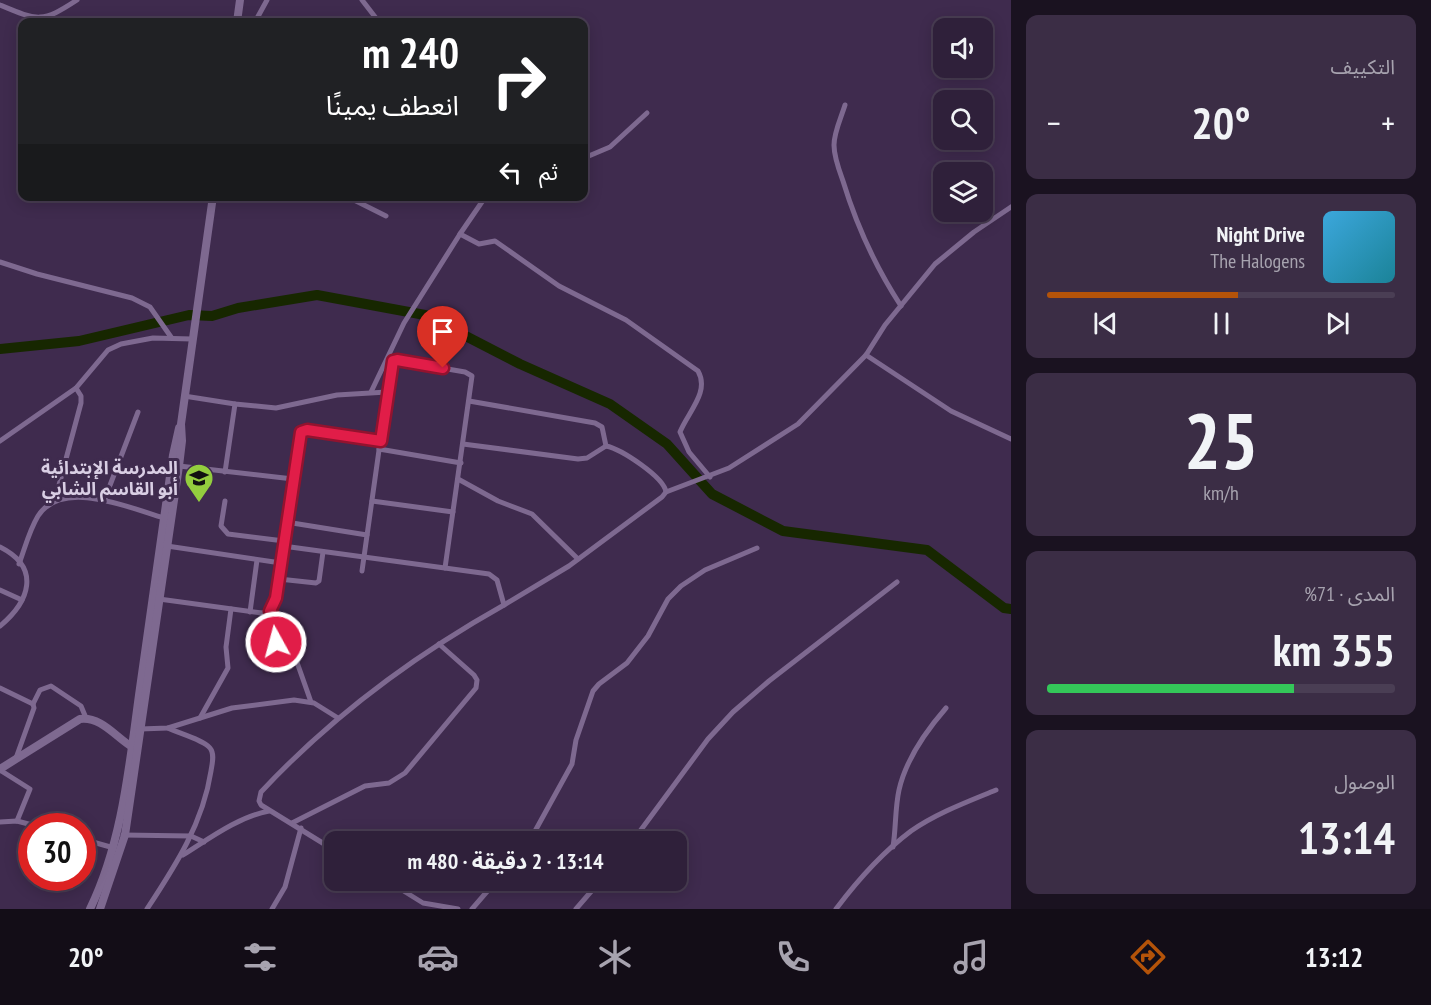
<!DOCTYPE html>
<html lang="ar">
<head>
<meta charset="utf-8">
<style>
	:root { --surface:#2f203a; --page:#3b2d45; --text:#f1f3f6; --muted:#a7a3af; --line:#4a3e54; --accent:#b45309 }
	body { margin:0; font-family:"PT Sans Narrow","Noto Sans Arabic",sans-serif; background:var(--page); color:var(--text); direction:rtl; height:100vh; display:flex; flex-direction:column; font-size:22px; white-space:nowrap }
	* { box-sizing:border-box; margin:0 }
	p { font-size:20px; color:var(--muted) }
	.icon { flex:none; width:33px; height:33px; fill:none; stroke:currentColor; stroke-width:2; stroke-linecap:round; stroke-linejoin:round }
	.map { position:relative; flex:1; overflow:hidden; direction:ltr }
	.panel { display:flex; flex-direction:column; gap:15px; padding:15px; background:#1a1220; width:420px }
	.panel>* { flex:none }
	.top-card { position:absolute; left:18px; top:18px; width:570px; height:183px; border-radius:12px; box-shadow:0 3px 15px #0003,0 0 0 2px var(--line); direction:rtl; background:#202124; color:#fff; overflow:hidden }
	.controls { position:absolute; left:933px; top:18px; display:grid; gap:12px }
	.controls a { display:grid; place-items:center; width:60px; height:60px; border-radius:12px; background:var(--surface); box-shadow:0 3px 15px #0003,0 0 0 2px var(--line); font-size:30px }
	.speed { position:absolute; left:18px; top:813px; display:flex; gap:12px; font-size:30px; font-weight:700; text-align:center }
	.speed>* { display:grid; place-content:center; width:78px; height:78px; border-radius:50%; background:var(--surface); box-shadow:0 3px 15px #0003,0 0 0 2px var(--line); line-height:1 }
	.speed .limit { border:9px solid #d22; background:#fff; color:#111 }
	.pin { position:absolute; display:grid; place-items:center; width:51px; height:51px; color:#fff; margin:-62px -26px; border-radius:50% 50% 50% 0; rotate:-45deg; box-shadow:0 0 6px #0007 }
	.pin .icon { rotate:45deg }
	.me { position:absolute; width:66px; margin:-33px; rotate:353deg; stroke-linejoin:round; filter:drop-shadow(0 0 4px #0008) }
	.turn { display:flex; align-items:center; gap:21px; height:126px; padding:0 30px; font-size:27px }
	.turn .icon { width:78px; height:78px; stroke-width:2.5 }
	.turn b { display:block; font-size:42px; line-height:51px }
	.then { display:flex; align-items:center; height:57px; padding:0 30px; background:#0003; gap:12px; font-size:22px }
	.big { font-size:45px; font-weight:700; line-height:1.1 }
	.panel .card { flex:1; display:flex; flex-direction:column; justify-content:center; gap:9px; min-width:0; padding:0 21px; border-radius:12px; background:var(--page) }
	.panel .dial { align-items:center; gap:0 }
	.dial b { font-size:78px; line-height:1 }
	.song { display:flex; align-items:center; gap:18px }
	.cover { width:72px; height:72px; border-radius:9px; background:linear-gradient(135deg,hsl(200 70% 55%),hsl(190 70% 35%)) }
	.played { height:6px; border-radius:3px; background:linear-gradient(90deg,var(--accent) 55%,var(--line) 55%) }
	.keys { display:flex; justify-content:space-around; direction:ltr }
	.heat { display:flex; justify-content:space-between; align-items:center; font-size:33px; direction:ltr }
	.charge { height:9px; border-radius:4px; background:linear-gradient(90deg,#34c759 71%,var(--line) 0) }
	.trip { position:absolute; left:324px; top:831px; width:363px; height:60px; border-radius:12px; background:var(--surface); box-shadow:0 3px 15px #0003,0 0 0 2px var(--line); font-weight:700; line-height:60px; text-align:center; direction:rtl }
	.menu { display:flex; height:96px; justify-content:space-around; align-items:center; background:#130d17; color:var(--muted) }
	.menu .icon { width:42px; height:42px }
	.menu .active { color:var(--accent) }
	.menu b { font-size:27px; color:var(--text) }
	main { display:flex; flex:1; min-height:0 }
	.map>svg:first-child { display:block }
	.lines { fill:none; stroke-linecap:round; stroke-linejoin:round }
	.river { stroke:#172700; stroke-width:10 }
	.street { stroke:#7e6990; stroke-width:5 }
	.secondary { stroke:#7e6990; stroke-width:8 }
	.route-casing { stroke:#92132f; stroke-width:15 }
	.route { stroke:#e11d48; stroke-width:10 }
	.labels { text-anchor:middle; stroke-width:6; stroke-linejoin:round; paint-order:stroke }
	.poi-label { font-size:18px; font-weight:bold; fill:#d9cee4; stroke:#3f2b4e; text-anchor:end }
</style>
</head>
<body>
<main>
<section class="panel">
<div class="card"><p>التكييف</p>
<div class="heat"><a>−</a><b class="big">20°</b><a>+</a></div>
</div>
<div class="card">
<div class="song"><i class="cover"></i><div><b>Night Drive</b><p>The Halogens</p></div></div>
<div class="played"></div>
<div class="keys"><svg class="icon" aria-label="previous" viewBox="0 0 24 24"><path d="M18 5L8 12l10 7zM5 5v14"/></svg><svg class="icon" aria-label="pause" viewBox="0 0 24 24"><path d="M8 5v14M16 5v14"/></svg><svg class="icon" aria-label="next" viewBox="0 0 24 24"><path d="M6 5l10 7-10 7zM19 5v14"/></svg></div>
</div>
<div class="card dial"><b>25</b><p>km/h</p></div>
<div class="card"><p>المدى · 71%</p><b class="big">355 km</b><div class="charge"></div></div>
<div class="card"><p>الوصول</p><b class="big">13:14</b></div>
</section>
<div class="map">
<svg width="1011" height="909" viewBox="0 0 1011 909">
	<rect width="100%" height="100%" fill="#3f2b4e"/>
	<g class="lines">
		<path class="river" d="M0 349 79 341 189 315 212 316 238 308 317 295 425 315 520 364 610 404 667 444 712 494 783 531 927 550 1004 608 1011 609"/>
		<g class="street">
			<path d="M362 0 379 22"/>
			<path d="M0 5C38 21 42 23 77 0"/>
			<path d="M255 22 267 0"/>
			<path d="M845 105C841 118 834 132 834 145 834 157 839 170 843 181 857 227 875 266 901 306"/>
			<path d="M584 158 610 147 647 113"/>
			<path d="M346 196 386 216"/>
			<path d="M486 196 460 234 479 244 495 241 559 286 626 320 698 371C710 392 688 412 680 432L689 452 710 477"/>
			<path d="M0 262 37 274 132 298 150 307 171 337"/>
			<path d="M866 355 951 411 1011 439"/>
			<path d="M371 392 404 323 460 234"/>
			<path d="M184 396 235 404 276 408 337 395 387 392"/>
			<path d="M469 401 595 423 602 427 606 446"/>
			<path d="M0 441 76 388 108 350 121 344 153 338 192 339"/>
			<path d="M463 444 578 459 587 458 606 446C621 449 664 477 666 492"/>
			<path d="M379 449 461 463"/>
			<path d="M179 466 293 479"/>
			<path d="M225 472 235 404"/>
			<path d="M458 479 498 501 532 514 578 559"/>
			<path d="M55 500 81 403V396L76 388"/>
			<path d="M104 501 138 412"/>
			<path d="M225 501 221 526 228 534 284 541"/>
			<path d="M372 501 453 512"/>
			<path d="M286 522 367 535"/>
			<path d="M167 546 281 563"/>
			<path d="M283 546 489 574 497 580 504 605C415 655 331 717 261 792L259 801 261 805 334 850"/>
			<path d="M0 547C42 568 29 602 0 626"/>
			<path d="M19 564C25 548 29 531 38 516 62 478 130 508 164 518"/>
			<path d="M362 571 391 365 395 360 465 372 472 376 445 568"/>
			<path d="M279 579 316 583 319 581 323 552"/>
			<path d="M0 590 22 600"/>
			<path d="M159 599 262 613 270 611 276 599 301 432 307 430 381 441"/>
			<path d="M504 605 569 566 662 497 666 492 729 468 798 424 866 355 885 325 935 264 974 232 1011 207"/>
			<path d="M270 611 275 621 274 639 293 651 311 702"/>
			<path d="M250 612 257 560"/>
			<path d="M0 688 33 704 34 708 16 758"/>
			<path d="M33 704 40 690 51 686 81 706 86 718"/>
			<path d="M200 718 228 668 226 647 231 609"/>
			<path d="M140 729 168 728 232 708 294 700 314 703 338 718"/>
			<path d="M0 770 30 789 17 821"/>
			<path d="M0 822 17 821 36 826"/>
			<path d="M292 823 365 786 389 783 405 773 476 688 477 680 474 675 439 644"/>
			<path d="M123 835 191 836 204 842"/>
			<path d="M82 839 114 848"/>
			<path d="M529 842 572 764 576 740 593 691 599 684 627 663 648 636 668 599 681 586 705 570 757 548"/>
			<path d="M632 842 708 739 733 712 769 681 897 582"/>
			<path d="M893 847C896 828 895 808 899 790 906 759 926 731 946 708"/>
			<path d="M183 855C210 838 238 817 269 811"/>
			<path d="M386 880 423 903 458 909"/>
			<path d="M147 909C176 865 203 823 211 771 212 764 215 754 210 748 204 740 178 733 168 728"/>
			<path d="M272 909 285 887 301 828"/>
			<path d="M472 909 497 880"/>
			<path d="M576 909 601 880"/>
			<path d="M836 909C857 881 883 852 911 831 937 813 967 802 996 790"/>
		</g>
		<g class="secondary">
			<path d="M237 22 240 0"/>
			<path d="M0 769 80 719C102 716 117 739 134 748"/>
			<path d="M90 909C122 843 129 768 139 695 150 615 161 535 173 455L179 428"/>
			<path d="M100 909 125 835 179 466 182 441 181 424 213 196"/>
		</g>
	</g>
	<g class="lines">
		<g class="route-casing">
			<path id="route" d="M276 642 273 636 274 617 270 611 276 598 301 432 307 430 381 441 393 361 397 360 443 368"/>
		</g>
		<use href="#route" class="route"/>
	</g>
	<defs>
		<g id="school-pin" transform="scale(1.5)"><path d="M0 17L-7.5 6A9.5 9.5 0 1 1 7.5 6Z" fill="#93cd3e" stroke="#3f2b4e"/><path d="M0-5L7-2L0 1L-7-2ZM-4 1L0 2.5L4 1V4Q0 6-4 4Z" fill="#111"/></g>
	</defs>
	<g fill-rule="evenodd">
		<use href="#school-pin" x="199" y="478"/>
	</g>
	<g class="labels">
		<g class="poi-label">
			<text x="178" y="474">المدرسة الإبتدائية<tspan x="178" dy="21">أبو القاسم الشابي</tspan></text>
		</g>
	</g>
</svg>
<div class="controls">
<a><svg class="icon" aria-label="sound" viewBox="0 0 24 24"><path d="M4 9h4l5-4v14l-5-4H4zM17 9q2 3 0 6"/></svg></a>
<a><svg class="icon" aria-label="search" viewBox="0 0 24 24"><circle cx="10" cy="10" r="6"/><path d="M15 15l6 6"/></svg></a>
<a><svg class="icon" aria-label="layers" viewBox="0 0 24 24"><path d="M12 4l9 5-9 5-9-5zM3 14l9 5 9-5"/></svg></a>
</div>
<div class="speed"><div class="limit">30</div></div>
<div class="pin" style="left:443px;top:368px;background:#d93025"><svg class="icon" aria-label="arrive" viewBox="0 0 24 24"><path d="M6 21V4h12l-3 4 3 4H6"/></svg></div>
<svg class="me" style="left:276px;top:642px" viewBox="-20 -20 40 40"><circle r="17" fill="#e11d48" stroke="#fff" stroke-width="3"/><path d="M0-11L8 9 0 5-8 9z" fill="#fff"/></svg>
<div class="trip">13:14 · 2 دقيقة · 480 m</div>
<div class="top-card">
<div class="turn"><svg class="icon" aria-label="right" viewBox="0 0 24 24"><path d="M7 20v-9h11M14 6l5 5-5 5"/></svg><div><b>240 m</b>انعطف يمينًا</div></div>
<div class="then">ثم<svg class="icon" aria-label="left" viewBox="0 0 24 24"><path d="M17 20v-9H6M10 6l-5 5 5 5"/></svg></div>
</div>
</div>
</main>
<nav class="menu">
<b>13:12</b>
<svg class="icon active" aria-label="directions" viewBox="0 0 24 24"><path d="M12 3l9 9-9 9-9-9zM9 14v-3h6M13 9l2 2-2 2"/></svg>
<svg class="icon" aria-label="music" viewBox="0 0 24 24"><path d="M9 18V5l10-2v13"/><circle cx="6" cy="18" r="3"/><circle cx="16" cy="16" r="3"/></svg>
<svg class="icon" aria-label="phone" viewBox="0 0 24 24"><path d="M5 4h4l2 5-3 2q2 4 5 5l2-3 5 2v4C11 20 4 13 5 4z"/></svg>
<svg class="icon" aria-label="climate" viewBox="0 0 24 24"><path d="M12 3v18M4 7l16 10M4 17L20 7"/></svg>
<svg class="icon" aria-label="car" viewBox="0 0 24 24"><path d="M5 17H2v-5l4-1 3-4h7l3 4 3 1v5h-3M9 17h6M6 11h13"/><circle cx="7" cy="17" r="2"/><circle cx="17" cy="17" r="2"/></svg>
<svg class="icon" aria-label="filters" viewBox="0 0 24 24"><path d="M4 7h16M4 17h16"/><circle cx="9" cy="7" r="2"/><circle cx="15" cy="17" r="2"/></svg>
<b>20°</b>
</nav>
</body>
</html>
